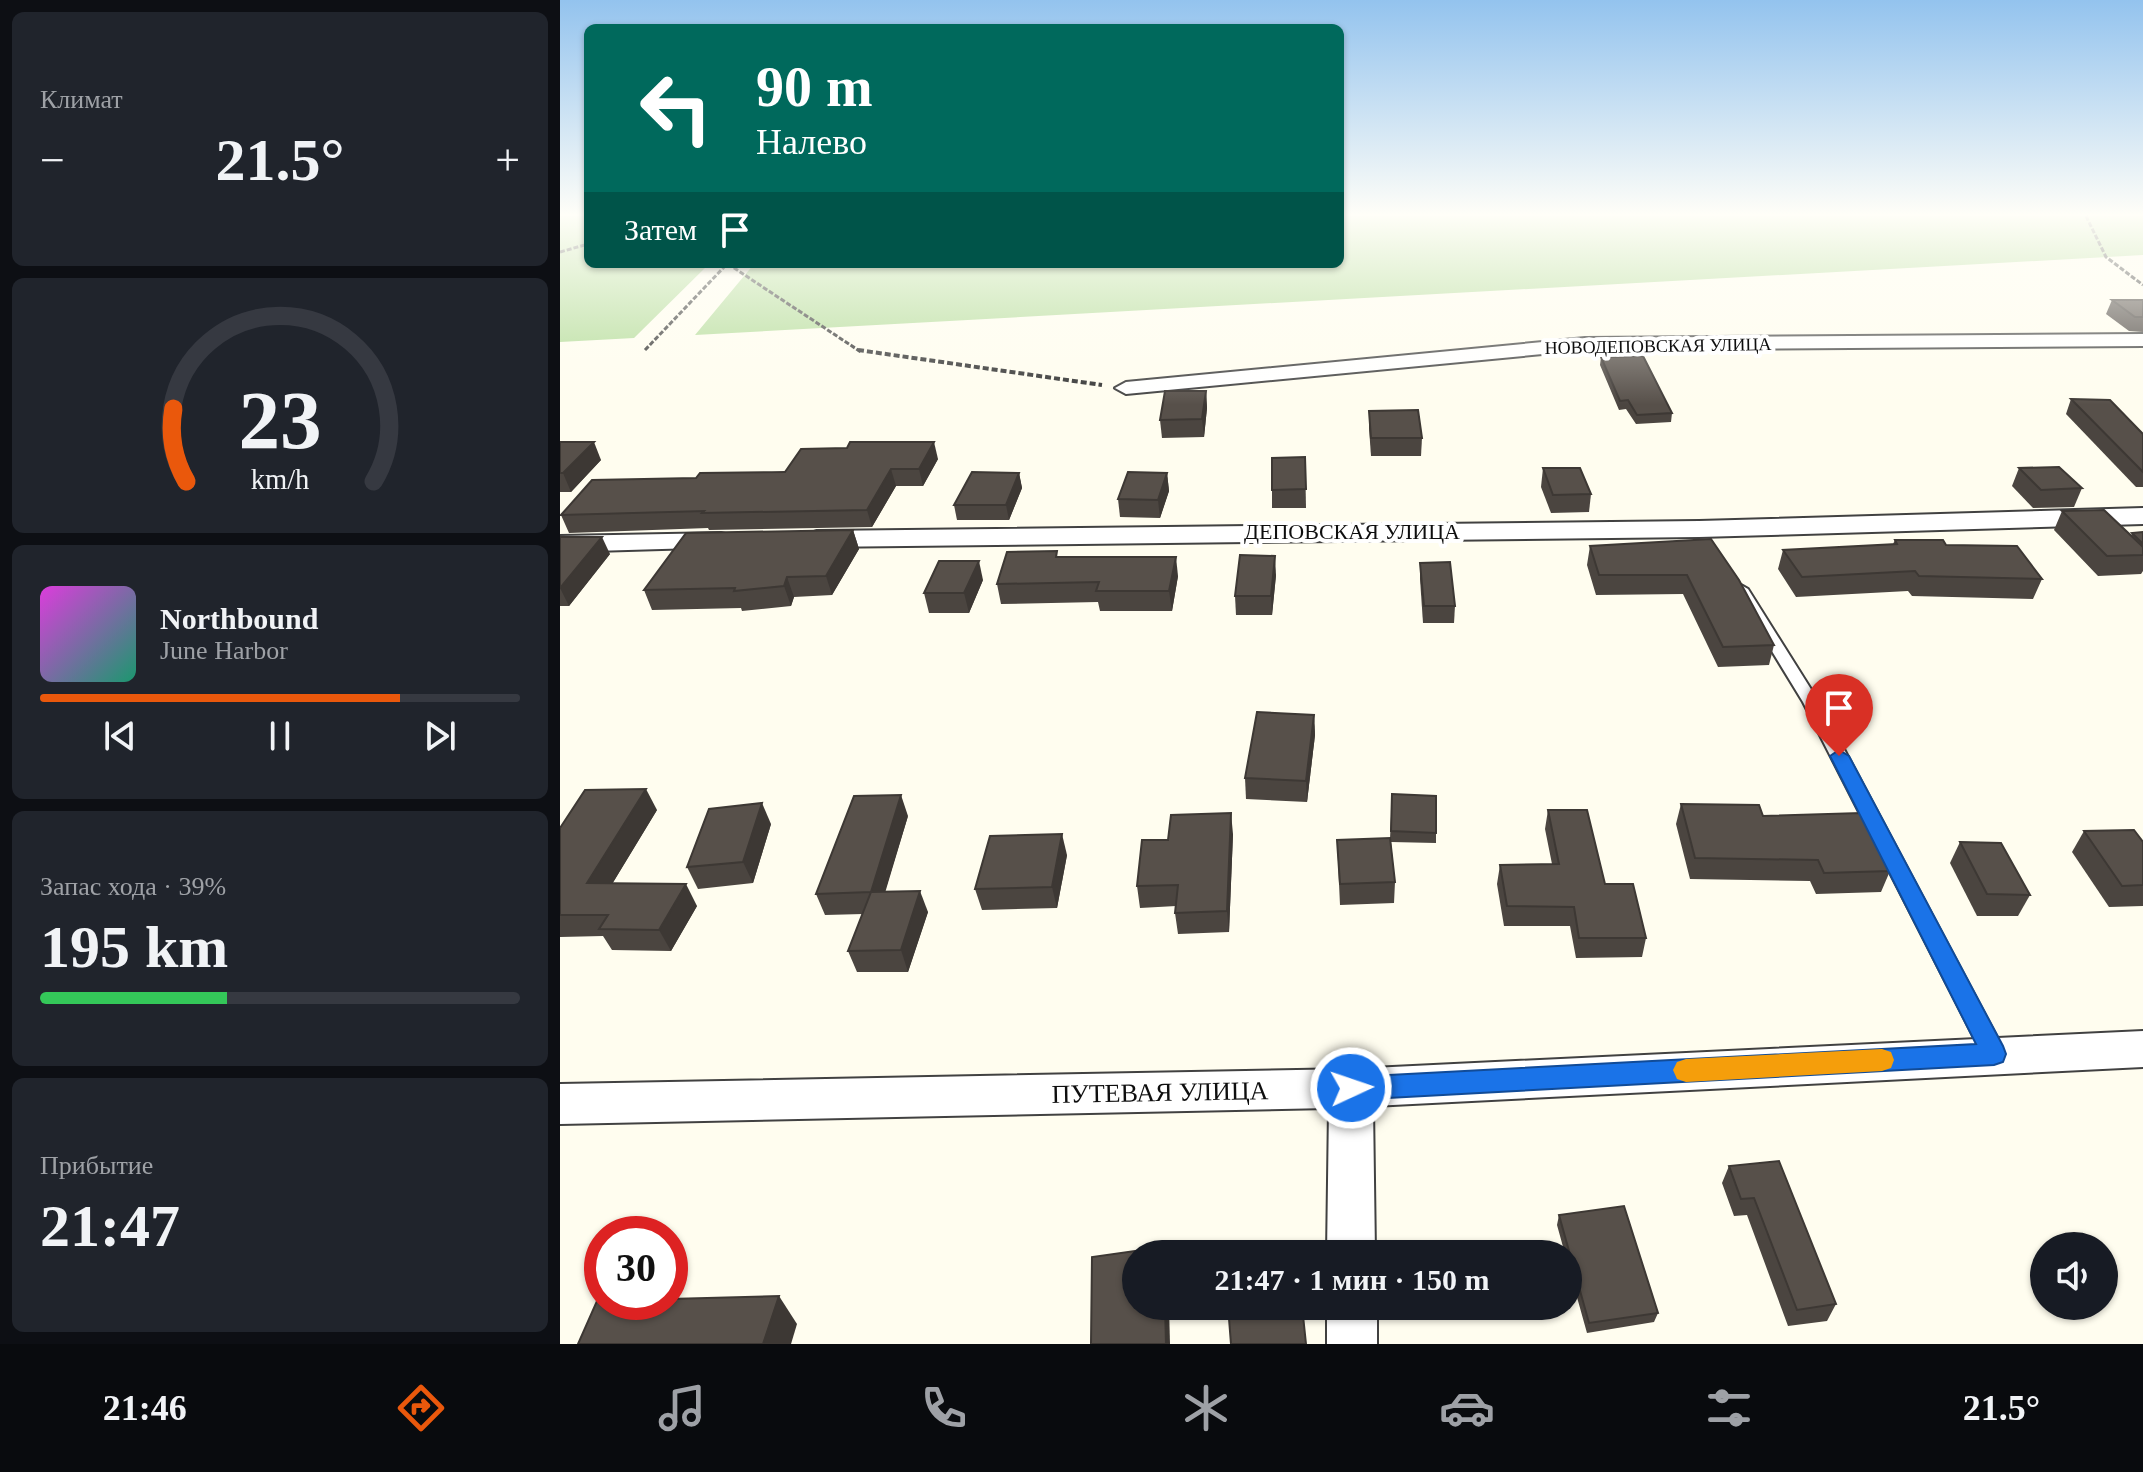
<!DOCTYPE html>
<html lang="ru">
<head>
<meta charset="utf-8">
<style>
	:root { --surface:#171b24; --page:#20242c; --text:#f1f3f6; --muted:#9ea1a6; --line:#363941; --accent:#ea580c }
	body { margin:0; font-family:"Times New Roman",serif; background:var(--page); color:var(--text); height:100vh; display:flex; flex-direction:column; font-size:30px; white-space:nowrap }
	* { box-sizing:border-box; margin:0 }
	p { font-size:26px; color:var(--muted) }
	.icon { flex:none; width:44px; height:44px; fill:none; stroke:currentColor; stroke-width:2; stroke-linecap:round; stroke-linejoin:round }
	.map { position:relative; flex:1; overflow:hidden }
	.drawer { display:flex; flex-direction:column; gap:12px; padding:12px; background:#0d0f14; width:560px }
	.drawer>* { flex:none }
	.hud { position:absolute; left:24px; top:24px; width:760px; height:244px; border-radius:12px; box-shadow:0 2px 6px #0004; background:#00695c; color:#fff; overflow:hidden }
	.controls { position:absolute; left:1470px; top:1232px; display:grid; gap:16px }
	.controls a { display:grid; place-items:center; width:88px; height:88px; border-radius:50%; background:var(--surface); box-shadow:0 2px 6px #0004; font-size:40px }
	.speed { position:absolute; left:24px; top:1216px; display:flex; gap:16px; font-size:40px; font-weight:700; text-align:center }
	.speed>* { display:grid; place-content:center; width:104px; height:104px; border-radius:50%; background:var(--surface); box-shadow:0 2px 6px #0004; line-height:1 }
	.speed .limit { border:12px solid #d22; background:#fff; color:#111 }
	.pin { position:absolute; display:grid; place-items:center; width:68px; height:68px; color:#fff; margin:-82px -34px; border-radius:50% 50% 50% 0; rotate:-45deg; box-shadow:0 0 8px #0007 }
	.pin .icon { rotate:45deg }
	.me { position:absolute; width:88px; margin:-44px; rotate:87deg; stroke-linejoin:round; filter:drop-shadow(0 0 6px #0008) }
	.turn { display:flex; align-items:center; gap:28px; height:168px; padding:0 40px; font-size:36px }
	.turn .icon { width:104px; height:104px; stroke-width:2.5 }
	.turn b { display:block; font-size:56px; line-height:68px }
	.then { display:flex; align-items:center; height:76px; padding:0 40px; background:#0003; gap:16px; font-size:30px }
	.big { font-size:60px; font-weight:800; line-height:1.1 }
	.drawer .widget { flex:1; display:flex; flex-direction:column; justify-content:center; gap:12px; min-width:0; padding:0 28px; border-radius:12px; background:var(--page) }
	.drawer .dial { align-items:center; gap:0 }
	.dial svg { height:208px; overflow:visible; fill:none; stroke:var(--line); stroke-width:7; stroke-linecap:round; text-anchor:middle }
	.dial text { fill:var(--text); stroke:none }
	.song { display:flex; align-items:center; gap:24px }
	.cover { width:96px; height:96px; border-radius:12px; background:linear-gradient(135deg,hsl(300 70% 55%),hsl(160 70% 35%)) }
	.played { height:8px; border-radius:4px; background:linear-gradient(90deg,var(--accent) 75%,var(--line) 75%) }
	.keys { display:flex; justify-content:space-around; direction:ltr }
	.heat { display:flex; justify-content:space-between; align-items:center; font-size:44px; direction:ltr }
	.charge { height:12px; border-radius:6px; background:linear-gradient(90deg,#34c759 39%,var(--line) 0) }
	.trip { position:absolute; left:562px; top:1240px; width:460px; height:80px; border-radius:40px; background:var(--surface); box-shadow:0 2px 6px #0004; font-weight:800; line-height:80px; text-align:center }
	.tab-bar { display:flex; height:128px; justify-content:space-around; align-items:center; background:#090b0e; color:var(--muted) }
	.tab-bar .icon { width:56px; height:56px }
	.tab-bar .current { color:var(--accent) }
	.tab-bar b { font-size:36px; color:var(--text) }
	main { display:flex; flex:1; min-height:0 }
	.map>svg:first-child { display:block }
	.forest { fill:#b2db97 }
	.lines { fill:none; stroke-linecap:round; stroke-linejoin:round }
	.service-casing { stroke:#414141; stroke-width:4 }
	.minor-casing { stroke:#414141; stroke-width:4 }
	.path-far1 { stroke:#303030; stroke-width:3; stroke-dasharray:5 2; stroke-linecap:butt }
	.path { stroke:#303030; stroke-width:4; stroke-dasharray:6 3; stroke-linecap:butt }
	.service { fill:#fff; fill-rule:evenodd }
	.minor { fill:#fff; fill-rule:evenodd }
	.wall { fill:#4b4540 }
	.shaded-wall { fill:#3d3834 }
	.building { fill:#57504a; stroke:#3d3834; stroke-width:2 }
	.route { fill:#1a73e8; stroke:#114b97; stroke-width:2 }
	.slow { fill:#f59e0b }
	.labels { text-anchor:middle; stroke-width:8; stroke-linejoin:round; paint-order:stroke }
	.far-street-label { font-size:18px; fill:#0e0e0e; stroke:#fff }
	.street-label { font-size:22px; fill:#0e0e0e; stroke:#fff }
	.near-street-label { font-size:26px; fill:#0e0e0e; stroke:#fff }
</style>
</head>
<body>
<main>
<section class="drawer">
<div class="widget"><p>Климат</p>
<div class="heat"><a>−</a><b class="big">21.5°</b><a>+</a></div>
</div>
<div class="widget dial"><svg viewBox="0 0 100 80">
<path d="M14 69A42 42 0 1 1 86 69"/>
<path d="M14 69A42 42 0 0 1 9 41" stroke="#ea580c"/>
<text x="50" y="56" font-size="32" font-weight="700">23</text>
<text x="50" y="72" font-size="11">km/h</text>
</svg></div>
<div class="widget">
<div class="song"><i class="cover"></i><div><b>Northbound</b><p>June Harbor</p></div></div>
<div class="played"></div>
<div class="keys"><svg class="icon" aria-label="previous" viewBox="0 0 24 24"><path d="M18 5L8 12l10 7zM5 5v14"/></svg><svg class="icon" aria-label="pause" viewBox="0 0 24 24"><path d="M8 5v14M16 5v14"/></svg><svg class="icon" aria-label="next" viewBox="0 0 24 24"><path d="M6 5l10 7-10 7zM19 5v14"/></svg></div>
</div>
<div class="widget"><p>Запас хода · 39%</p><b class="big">195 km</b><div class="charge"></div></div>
<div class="widget"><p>Прибытие</p><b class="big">21:47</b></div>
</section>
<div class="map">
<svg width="1583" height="1344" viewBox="0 0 1583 1344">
	<rect width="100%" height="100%" fill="#fffdef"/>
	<g class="forest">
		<path d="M0 216H28V264H149L74 338 0 342Z"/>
		<path d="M780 216H1583V255L135 335 194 264H780Z"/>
	</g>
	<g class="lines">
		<g class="service-casing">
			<path id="service" d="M1181 585 1188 589 1259 702 1442 1047 1445 1054 1442 1061 1434 1064 1426 1061 1243 702 1174 589Z"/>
		</g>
		<g class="minor-casing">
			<g id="minor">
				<path d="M1583 334V346L1025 350 566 394 555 388 566 382 1025 338Z"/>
				<path d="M1583 508V524L1139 537 257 547 248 544 244 539 248 534 257 531 1139 521Z"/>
				<path d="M161 533 170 535 174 541 170 547 0 552V536Z"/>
				<path d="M1583 1031V1067L813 1106 815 1254H767L769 1108 0 1124V1084L791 1069Z"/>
				<rect x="767" y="1306" width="50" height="38"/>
			</g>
		</g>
		<g class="path-far1">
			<path d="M1526 216 1546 257 1583 285"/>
			<path d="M0 252 28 244"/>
			<path d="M168 264 301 352"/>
			<path d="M85 350 167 264"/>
		</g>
		<path class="path" d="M298 350 542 385"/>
		<use href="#service" class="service"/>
		<use href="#minor" class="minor"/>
	</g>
	<g class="wall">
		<path d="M1552 300H1583V332L1569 331 1546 314Z"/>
		<path d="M1041 357 1112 413 1111 422 1076 424 1066 409 1059 410 1040 365Z"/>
		<path d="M646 391 647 408 644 437 602 438 600 420Z"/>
		<path d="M1511 399 1583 434V487H1576L1506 414Z"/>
		<path d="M809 411 862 438 861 456H811L809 428Z"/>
		<path d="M0 442 41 460 11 492H0Z"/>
		<path d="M745 457 746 508H712V490Z"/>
		<path d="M378 459 363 486H336L312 527 149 530 148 528 9 533 1 515 136 478Z"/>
		<path d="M983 468 1031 494 1029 512 991 513 981 487Z"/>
		<path d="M1459 468 1522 488 1514 507 1473 508 1452 486Z"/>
		<path d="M459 473 462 488 449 520H397L394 505Z"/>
		<path d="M607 473 609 491 600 518 560 517 558 499Z"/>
		<path d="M1502 511 1571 536 1572 533 1583 532V571L1581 574 1538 576 1494 530Z"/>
		<path d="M293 530 299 549 272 595 234 597 231 606 182 611 181 608 92 610 84 590Z"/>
		<path d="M0 537 50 554 9 606H0Z"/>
		<path d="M1151 539 1214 645 1209 665 1158 667 1123 594 1036 595 1027 565 1030 546Z"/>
		<path d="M1335 540 1386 545 1482 579 1473 599 1352 596 1348 591 1236 597 1218 569 1223 550 1333 544Z"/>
		<path d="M498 557 618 576 612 611H540L538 602 441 604 437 584Z"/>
		<path d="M860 563 895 606 894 623H863L860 579Z"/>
		<path d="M716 575 712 615H676L675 596Z"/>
		<path d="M423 580 409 613H369L364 593Z"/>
		<path d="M754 715 755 735 747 802 686 799 685 778Z"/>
		<path d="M832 794 876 833V843L831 842 835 882 834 903 780 905 777 840 830 839Z"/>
		<path d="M1121 804 1203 816 1330 871 1321 892 1256 894 1250 881 1130 879 1116 824Z"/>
		<path d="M97 810 52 884 137 906 111 951 52 950 43 936 0 937V828Z"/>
		<path d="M988 810 1086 938 1082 957 1016 958 1010 926H944L937 884 940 865 992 864 985 829Z"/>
		<path d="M348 816 325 891 368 912 348 972H297L288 951 303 914 265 915 256 894Z"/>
		<path d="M211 824 193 883 138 889 127 867Z"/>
		<path d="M1524 831 1583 842V906L1549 907 1512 852Z"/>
		<path d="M673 834 669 932 618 934 615 913 616 906 580 908 577 886 608 840Z"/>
		<path d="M1400 842 1470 895 1458 916H1417L1390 863Z"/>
		<path d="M507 855 497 908 422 910 415 889Z"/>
		<path d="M1169 1166 1276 1304 1267 1321 1228 1326 1187 1215 1174 1216 1162 1183Z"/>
		<path d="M999 1215 1098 1313 1094 1322 1027 1333 1008 1265V1254H1005L997 1225Z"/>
	</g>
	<g class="shaded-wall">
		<path d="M646 391 647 408 644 437 642 419Z"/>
		<path d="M34 442 41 460 11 492 3 473Z"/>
		<path d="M374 442 378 459 363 486 359 469Z"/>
		<path d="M331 469 336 486 312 527 307 510Z"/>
		<path d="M459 473 462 488 449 520 446 505Z"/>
		<path d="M607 473 609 491 600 518 598 500Z"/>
		<path d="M293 530 299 549 272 595 266 576Z"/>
		<path d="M42 537 50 554 9 606 0 588Z"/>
		<path d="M715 556 716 575 712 615 711 596Z"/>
		<path d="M616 557 618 576 612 611 609 591Z"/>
		<path d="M419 561 423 580 409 613 404 593Z"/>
		<path d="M227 577 234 597 231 606 224 586Z"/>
		<path d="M754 715 755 735 747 802 746 781Z"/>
		<path d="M86 789 97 810 40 904 27 883Z"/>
		<path d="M341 795 348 816 319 913 311 892Z"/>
		<path d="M202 803 211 824 193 883 183 862Z"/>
		<path d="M671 813 673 834 669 932 667 911Z"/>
		<path d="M502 834 507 855 497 908 492 887Z"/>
		<path d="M126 884 137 906 111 951 99 930Z"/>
		<path d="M360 891 368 912 348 972 341 950Z"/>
		<path d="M219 1296 237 1324 231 1344H203Z"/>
		<path d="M605 1306H609L610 1344H606Z"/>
	</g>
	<g class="building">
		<path d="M1552 300H1583V317H1575Z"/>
		<path d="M1083 356 1112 413 1077 415 1068 400 1060 401 1041 357Z"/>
		<path d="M605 391H646L642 419 600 420Z"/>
		<path d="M1511 399 1550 400 1583 434V472Z"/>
		<path d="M858 410 862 438H811L809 411Z"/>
		<path d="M0 442H34L3 473H0Z"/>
		<path d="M290 442H374L359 469H331L307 510 142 513 144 511 1 515 32 480 136 478 140 473 225 472 241 449 287 448Z"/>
		<path d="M745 457 746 489 712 490V458Z"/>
		<path d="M1499 467 1522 488 1481 490 1459 468Z"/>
		<path d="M983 468H1020L1031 494 993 495Z"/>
		<path d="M412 472 459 473 446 505H394Z"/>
		<path d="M568 472 607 473 598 500 558 499Z"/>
		<path d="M1544 510 1583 547V555L1547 556 1502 511Z"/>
		<path d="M293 530 266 576 227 577 224 586 174 591 175 588 84 590 126 533Z"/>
		<path d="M1583 532V544L1572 533Z"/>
		<path d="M0 537H42L0 588Z"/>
		<path d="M1151 539 1179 580 1214 645 1163 647 1127 575H1039L1030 546Z"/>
		<path d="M1335 540H1383L1386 545 1457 546 1482 579 1359 576 1355 571 1242 577 1223 550 1337 544Z"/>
		<path d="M497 551 496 557H616L609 591H536L539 582 437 584 447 552Z"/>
		<path d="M680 555 715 556 711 596H675Z"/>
		<path d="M379 561H419L404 593H364Z"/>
		<path d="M890 562 895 606H864L860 563Z"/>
		<path d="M697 712 754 715 746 781 685 778Z"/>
		<path d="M86 789 27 883 126 884 99 930 39 929 48 915H0V828L25 790Z"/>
		<path d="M832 794 876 796V833L831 831Z"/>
		<path d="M341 795 311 892 256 894 294 796Z"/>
		<path d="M202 803 183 862 127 867 149 809Z"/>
		<path d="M1121 804 1199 805 1203 816 1301 813 1330 871 1264 873 1258 860 1135 858Z"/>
		<path d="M988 810H1027L1045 884H1073L1086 938H1019L1014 907 947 906 940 865 999 864Z"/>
		<path d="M671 813 667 911 615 913 618 885 577 886 582 840H608L611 815Z"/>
		<path d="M1574 830 1583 842V885L1562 886 1524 831Z"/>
		<path d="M502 834 492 887 415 889 430 836Z"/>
		<path d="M830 838 835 882 780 884 777 840Z"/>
		<path d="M1400 842 1441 843 1470 895 1427 894Z"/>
		<path d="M360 891 341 950 288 951 311 892Z"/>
		<path d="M1219 1161 1276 1304 1237 1310 1194 1198 1181 1199 1169 1166Z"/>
		<path d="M1064 1206 1098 1313 1029 1323 999 1215Z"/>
		<path d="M604 1247V1254H576V1306H605L606 1344H531L532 1257Z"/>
		<path d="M219 1296 203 1344H18L37 1301 110 1302V1299Z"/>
		<path d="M668 1306H742L746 1344H671Z"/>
	</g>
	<linearGradient id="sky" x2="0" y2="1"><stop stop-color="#93c3ee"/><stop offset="0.53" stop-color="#fffef8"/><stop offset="1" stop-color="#fffef8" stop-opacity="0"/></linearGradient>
	<rect width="1583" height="405" fill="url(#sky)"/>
	<path class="route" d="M1279 750 1289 756 1443 1046 1446 1054 1443 1062 1434 1065 791 1100 781 1096 778 1088 781 1080 791 1077 1416 1044 1270 756Z"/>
	<path class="slow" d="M1322 1049 1331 1052 1334 1060 1331 1068 1322 1071 1126 1082 1117 1079 1113 1070 1117 1062 1126 1059Z"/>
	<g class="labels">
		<g class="far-street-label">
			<text transform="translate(1098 346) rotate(-1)" y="6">НОВОДЕПОВСКАЯ УЛИЦА</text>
		</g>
		<g class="street-label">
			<text x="792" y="539">ДЕПОВСКАЯ УЛИЦА</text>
		</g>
		<g class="near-street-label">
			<text transform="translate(600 1092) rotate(-1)" y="9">ПУТЕВАЯ УЛИЦА</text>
		</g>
	</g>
</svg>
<div class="controls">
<a><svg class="icon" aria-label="sound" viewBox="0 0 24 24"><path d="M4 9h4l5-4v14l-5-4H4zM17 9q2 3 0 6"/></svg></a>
</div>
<div class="speed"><div class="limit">30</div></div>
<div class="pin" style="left:1279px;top:756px;background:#d93025"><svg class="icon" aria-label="arrive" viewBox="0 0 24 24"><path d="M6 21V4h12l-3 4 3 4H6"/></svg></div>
<svg class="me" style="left:791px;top:1088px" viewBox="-20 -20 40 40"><circle r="17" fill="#1a73e8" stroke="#fff" stroke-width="3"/><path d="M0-11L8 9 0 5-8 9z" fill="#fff"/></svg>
<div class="trip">21:47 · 1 мин · 150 m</div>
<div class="hud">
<div class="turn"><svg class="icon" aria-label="left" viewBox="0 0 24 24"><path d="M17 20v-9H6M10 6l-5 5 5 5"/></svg><div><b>90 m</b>Налево</div></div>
<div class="then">Затем<svg class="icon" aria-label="arrive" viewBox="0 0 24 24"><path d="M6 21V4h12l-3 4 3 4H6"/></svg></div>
</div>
</div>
</main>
<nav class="tab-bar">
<b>21:46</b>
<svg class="icon current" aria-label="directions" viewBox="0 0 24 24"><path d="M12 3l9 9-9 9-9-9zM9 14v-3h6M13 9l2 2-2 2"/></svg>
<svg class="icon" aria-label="music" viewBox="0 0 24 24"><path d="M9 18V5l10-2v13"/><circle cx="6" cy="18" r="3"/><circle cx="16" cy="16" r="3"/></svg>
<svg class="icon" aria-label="phone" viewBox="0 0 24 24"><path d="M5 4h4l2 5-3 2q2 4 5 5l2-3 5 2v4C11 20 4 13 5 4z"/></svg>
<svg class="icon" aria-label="climate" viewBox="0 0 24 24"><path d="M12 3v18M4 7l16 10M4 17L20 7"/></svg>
<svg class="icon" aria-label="car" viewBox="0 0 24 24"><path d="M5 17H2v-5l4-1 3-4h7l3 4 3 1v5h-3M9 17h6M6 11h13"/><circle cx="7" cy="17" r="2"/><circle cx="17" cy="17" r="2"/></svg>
<svg class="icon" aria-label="filters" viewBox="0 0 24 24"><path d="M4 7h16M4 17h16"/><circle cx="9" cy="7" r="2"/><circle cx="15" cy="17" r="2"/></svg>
<b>21.5°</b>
</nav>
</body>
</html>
